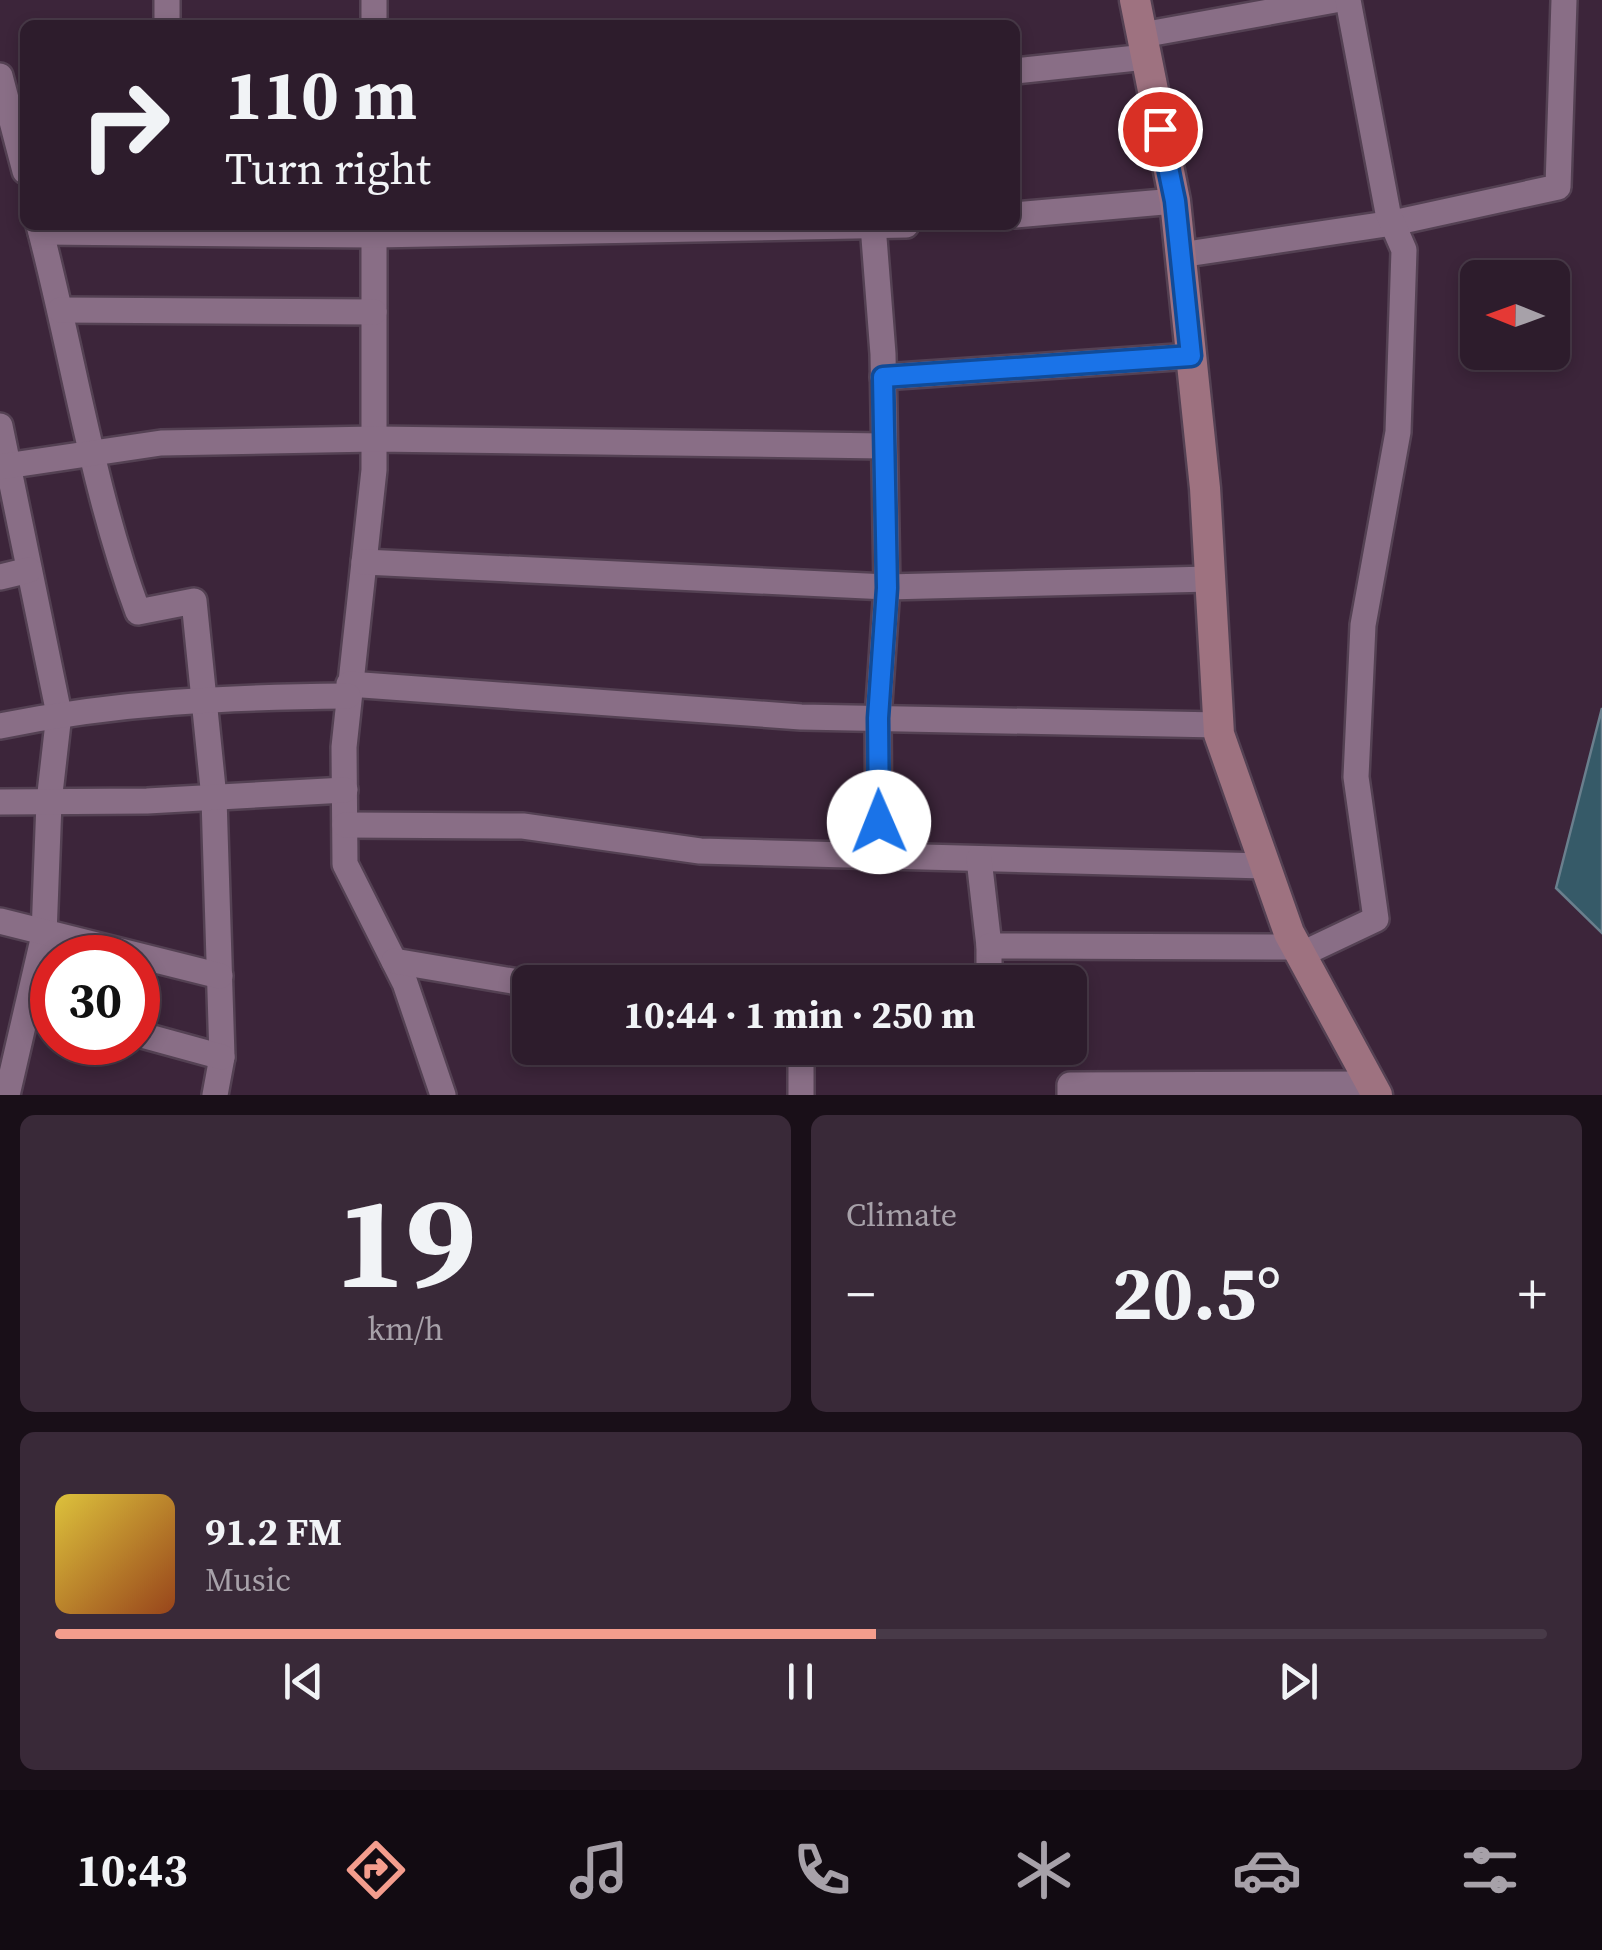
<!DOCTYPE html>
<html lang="en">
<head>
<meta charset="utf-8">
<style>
	:root { --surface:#2d1c2c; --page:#392938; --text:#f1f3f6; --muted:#a7a1a9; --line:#483a48; --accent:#f49d8d }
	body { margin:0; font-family:"Source Serif 4",serif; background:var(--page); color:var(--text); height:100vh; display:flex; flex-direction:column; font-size:38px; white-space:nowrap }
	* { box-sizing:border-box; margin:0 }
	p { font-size:32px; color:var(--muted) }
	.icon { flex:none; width:55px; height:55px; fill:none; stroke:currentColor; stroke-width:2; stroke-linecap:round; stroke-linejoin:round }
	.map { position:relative; height:1095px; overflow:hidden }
	.side { display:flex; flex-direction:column; gap:20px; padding:20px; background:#190f18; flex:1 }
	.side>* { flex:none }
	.top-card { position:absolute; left:20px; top:20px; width:1000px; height:210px; border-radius:15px; box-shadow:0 5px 15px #0003,0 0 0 2px var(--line); background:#2d1c2c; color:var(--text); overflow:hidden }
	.needle { width:65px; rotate:271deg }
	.buttons { position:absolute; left:1460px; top:260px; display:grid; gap:20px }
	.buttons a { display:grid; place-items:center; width:110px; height:110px; border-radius:15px; background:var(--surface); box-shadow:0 5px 15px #0003,0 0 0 2px var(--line); font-size:50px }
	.speed { position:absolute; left:30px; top:935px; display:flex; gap:20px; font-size:50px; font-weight:700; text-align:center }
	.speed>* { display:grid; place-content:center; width:130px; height:130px; border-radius:50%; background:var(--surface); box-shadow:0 5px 15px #0003,0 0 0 2px var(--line); line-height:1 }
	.speed .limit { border:15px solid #d22; background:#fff; color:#111 }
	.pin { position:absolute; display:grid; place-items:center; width:85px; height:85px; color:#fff; margin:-42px; border:5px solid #fff; border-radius:50%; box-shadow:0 2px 10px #0007 }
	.me { position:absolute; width:110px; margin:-55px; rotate:359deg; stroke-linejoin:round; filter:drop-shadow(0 0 8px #0008) }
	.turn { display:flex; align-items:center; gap:35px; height:210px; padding:0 40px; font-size:45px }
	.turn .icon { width:130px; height:130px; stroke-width:2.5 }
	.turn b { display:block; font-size:70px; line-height:85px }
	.big { font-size:75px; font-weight:700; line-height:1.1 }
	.side .widget { flex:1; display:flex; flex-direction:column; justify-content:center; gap:15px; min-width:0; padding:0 35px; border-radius:15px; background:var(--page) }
	.side .dial { align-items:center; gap:0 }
	.dial b { font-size:130px; line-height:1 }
	.song { display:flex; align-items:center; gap:30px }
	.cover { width:120px; height:120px; border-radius:15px; background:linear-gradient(135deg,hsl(50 70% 55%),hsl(20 70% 35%)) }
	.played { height:10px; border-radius:5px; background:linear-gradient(90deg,var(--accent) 55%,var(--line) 55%) }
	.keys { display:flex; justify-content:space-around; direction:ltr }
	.heat { display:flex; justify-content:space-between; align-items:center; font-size:55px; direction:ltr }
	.side .tiles { flex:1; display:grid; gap:20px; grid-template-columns:1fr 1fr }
	.widget:last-child { grid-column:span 2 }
	.trip { position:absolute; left:512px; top:965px; width:575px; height:100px; border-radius:15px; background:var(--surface); box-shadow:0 5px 15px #0003,0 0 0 2px var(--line); font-weight:700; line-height:100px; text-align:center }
	.tab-bar { display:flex; height:160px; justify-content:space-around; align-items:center; background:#120b12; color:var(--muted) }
	.tab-bar .icon { width:70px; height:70px }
	.tab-bar .selected { color:var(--accent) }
	.tab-bar b { font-size:45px; color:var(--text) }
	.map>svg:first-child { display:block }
	.water { fill:#365a68; stroke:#6a7f8d; stroke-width:2.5 }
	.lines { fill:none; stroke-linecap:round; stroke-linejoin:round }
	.street-casing { stroke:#544153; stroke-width:30 }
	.secondary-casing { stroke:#544153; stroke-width:35 }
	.street { stroke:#896e86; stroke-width:25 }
	.secondary { stroke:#9e7280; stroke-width:30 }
	.route-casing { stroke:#114b97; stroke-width:25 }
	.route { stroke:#1a73e8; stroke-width:18 }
</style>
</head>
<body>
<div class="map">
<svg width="1602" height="1095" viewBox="0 0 1602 1095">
	<rect width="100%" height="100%" fill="#3c253a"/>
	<path class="water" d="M1602 708V933L1556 888Z"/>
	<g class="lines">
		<g class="street-casing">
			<g id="street">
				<path d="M167 0V25"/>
				<path d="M374 25V0"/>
				<path d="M1142 35 1335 0"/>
				<path d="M1015 71 1146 57"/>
				<path d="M0 76 25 171"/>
				<path d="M1015 215 1175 201"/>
				<path d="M39 225C73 354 92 488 138 612L194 601 214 798 222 1057 215 1095"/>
				<path d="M374 225V470L344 747 345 864 405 983 443 1095"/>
				<path d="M873 225 883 354 887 587 878 718 879 857"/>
				<path d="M41 232 374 235 906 225"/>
				<path d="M1180 255 1393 223 1558 187 1564 0"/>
				<path d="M60 310 374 312"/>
				<path d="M883 377 1191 356"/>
				<path d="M0 426 59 714 49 802 44 935 7 1095"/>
				<path d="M0 467 161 443 375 439 884 446"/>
				<path d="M364 562 887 587 1210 579"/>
				<path d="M0 577 29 570"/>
				<path d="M349 684 801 717 1219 725"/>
				<path d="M0 726C118 702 228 697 348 696"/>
				<path d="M0 802 147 801 345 790"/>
				<path d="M345 825 523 826 700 851 1265 866"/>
				<path d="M979 859 989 946V982"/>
				<path d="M0 921 220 976"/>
				<path d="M989 946 1296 947"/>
				<path d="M1300 955 1376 919 1356 777 1363 625 1398 432 1404 250 1388 213 1348 0"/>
				<path d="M394 961 530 984"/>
				<path d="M138 1034 222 1057"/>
				<path d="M801 1095V1048"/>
				<path d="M1070 1095V1085L1370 1084"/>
			</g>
		</g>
		<g class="secondary-casing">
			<path id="secondary" d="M1135 0 1175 201 1205 488 1219 734 1289 933 1377 1095"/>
		</g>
		<use href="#street" class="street"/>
		<use href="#secondary" class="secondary"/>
	</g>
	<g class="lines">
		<g class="route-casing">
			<path id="route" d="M879 822 878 718 887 588 883 377 1191 356 1175 201 1160 129"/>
		</g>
		<use href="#route" class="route"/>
	</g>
</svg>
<div class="buttons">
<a><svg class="needle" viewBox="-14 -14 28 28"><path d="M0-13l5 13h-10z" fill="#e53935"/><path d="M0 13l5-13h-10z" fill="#a7a1a9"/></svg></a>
</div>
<div class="speed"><div class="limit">30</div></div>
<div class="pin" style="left:1160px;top:129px;background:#d93025"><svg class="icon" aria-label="arrive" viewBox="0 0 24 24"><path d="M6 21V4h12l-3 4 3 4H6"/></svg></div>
<svg class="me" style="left:879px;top:822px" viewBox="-20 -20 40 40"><circle r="19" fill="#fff"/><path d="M0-13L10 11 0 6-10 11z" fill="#1a73e8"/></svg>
<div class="trip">10:44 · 1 min · 250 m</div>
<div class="top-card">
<div class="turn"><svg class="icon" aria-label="right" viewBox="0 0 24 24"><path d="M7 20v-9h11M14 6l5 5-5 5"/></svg><div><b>110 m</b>Turn right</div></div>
</div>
</div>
<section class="side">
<div class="tiles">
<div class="widget dial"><b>19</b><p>km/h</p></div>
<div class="widget"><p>Climate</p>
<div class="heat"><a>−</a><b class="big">20.5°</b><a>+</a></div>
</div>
<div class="widget">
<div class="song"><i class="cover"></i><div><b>91.2 FM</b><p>Music</p></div></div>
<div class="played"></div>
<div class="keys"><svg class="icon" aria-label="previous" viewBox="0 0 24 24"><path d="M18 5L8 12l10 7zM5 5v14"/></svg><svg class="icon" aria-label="pause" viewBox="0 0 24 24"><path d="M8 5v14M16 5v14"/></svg><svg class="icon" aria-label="next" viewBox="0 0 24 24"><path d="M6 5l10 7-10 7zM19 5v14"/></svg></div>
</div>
</div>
</section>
<nav class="tab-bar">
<b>10:43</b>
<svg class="icon selected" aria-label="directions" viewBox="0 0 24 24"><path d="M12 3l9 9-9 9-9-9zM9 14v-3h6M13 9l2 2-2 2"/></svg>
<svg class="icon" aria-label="music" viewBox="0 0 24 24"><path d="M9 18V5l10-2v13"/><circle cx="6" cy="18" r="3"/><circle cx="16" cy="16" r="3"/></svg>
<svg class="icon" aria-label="phone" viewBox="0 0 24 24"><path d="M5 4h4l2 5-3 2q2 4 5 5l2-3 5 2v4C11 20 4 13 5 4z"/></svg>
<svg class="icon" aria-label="climate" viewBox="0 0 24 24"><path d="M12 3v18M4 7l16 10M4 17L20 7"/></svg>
<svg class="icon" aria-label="car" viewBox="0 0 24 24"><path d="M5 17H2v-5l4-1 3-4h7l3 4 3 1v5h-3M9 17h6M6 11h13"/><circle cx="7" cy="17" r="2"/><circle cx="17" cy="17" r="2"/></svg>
<svg class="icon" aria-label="filters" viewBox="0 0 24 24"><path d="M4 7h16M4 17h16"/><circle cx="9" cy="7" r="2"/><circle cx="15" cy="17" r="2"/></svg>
</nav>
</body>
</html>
